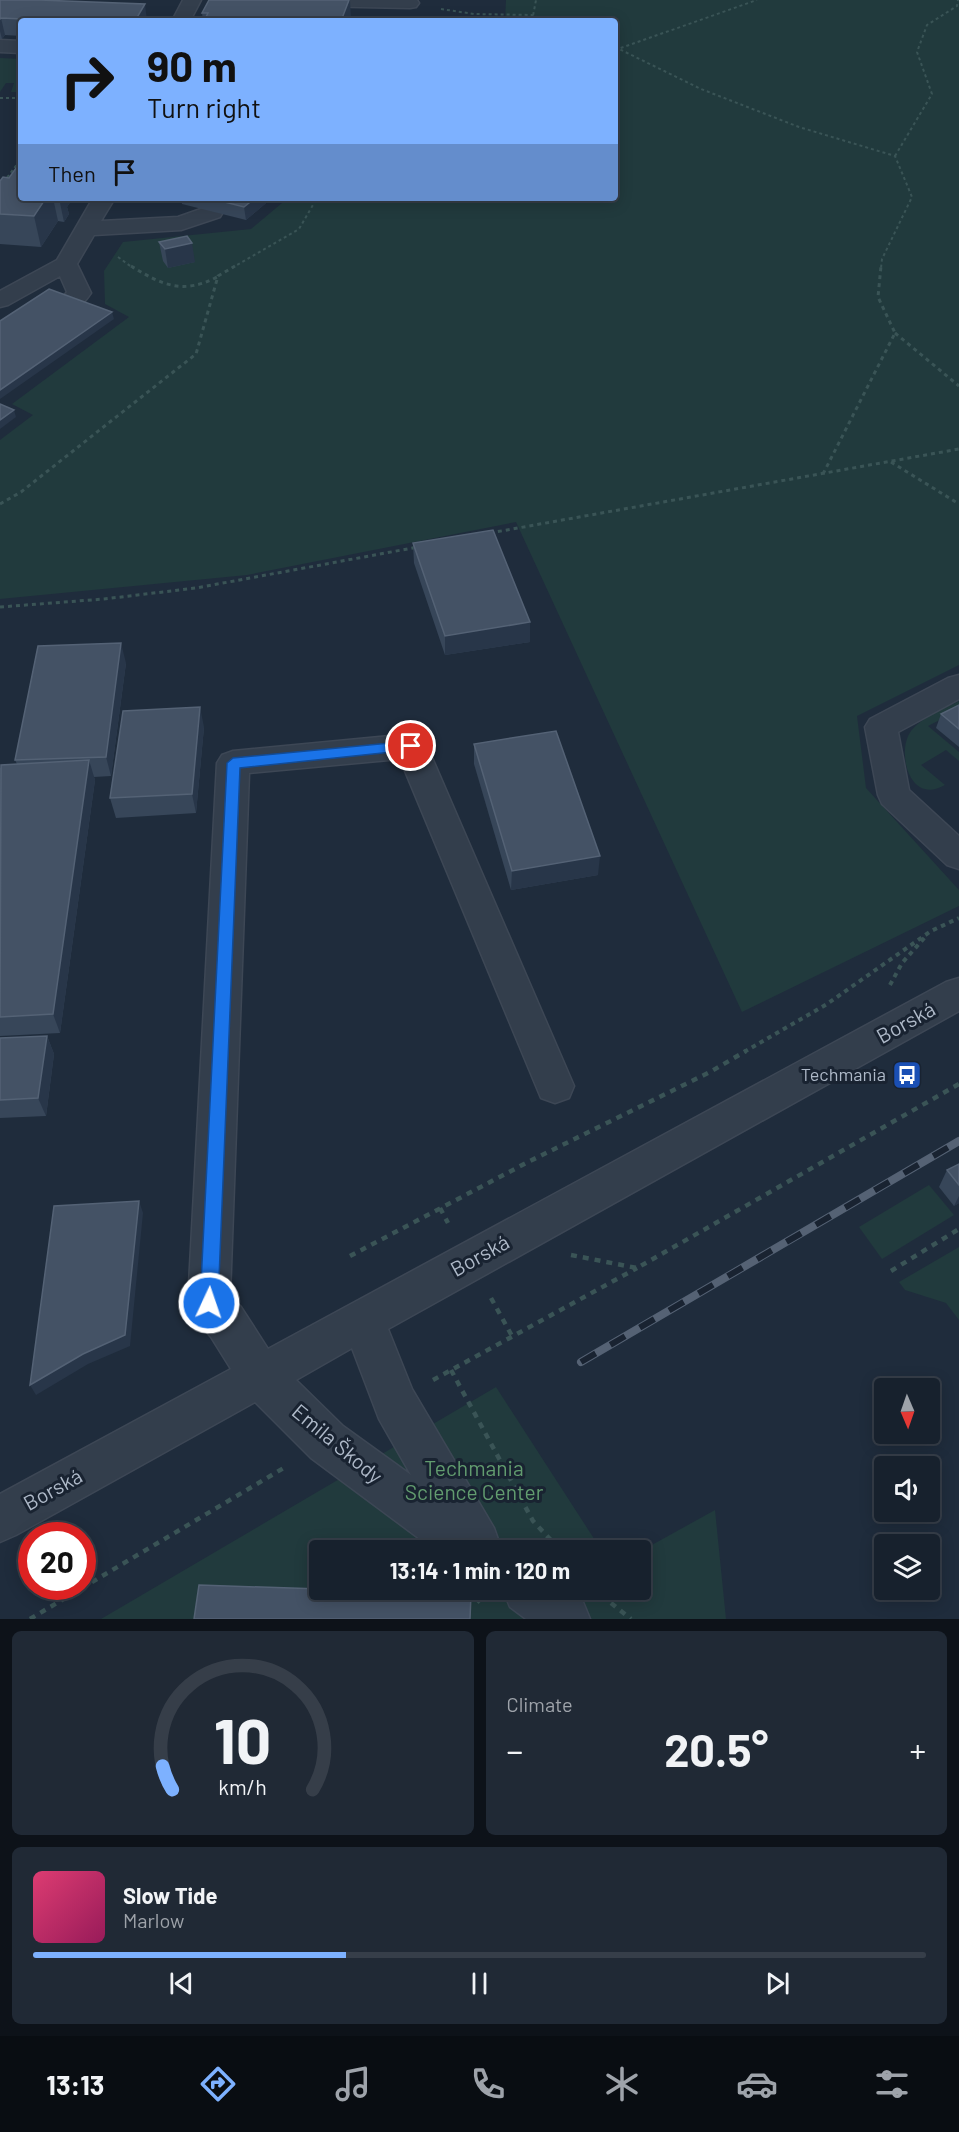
<!DOCTYPE html>
<html lang="en">
<head>
<meta charset="utf-8">
<style>
	:root { --surface:#17212d; --page:#202935; --text:#f1f3f6; --muted:#9ea3aa; --line:#363e49; --accent:#7db1ff }
	body { margin:0; font-family:Barlow,sans-serif; background:var(--page); color:var(--text); height:100vh; display:flex; flex-direction:column; font-size:22px; white-space:nowrap }
	* { box-sizing:border-box; margin:0 }
	p { font-size:20px; color:var(--muted) }
	.icon { flex:none; width:33px; height:33px; fill:none; stroke:currentColor; stroke-width:2; stroke-linecap:round; stroke-linejoin:round }
	.map { position:relative; height:1619px; overflow:hidden }
	.drawer { display:flex; flex-direction:column; gap:12px; padding:12px; background:#0d1219; flex:1 }
	.drawer>* { flex:none }
	.guide { position:absolute; left:18px; top:18px; width:600px; height:183px; border-radius:6px; box-shadow:0 3px 15px #0003,0 0 0 2px var(--line); background:#7db1ff; color:#111; overflow:hidden }
	.needle { width:39px; rotate:178deg }
	.tools { position:absolute; left:874px; top:1378px; display:grid; gap:12px }
	.tools a { display:grid; place-items:center; width:66px; height:66px; border-radius:6px; background:var(--surface); box-shadow:0 3px 15px #0003,0 0 0 2px var(--line); font-size:30px }
	.speed { position:absolute; left:18px; top:1522px; display:flex; gap:12px; font-size:30px; font-weight:700; text-align:center }
	.speed>* { display:grid; place-content:center; width:78px; height:78px; border-radius:50%; background:var(--surface); box-shadow:0 3px 15px #0003,0 0 0 2px var(--line); line-height:1 }
	.speed .limit { border:9px solid #d22; background:#fff; color:#111 }
	.pin { position:absolute; display:grid; place-items:center; width:51px; height:51px; color:#fff; margin:-26px; border:3px solid #fff; border-radius:50%; box-shadow:0 2px 6px #0007 }
	.me { position:absolute; width:66px; margin:-33px; rotate:3deg; stroke-linejoin:round; filter:drop-shadow(0 0 4px #0008) }
	.turn { display:flex; align-items:center; gap:21px; height:126px; padding:0 30px; font-size:27px }
	.turn .icon { width:78px; height:78px; stroke-width:2.5 }
	.turn b { display:block; font-size:42px; line-height:51px }
	.then { display:flex; align-items:center; height:57px; padding:0 30px; background:#0003; gap:12px; font-size:22px }
	.big { font-size:45px; font-weight:700; line-height:1.1 }
	.drawer .widget { flex:1; display:flex; flex-direction:column; justify-content:center; gap:9px; min-width:0; padding:0 21px; border-radius:9px; background:var(--page) }
	.drawer .dial { align-items:center; gap:0 }
	.dial svg { height:156px; overflow:visible; fill:none; stroke:var(--line); stroke-width:7; stroke-linecap:round; text-anchor:middle }
	.dial text { fill:var(--text); stroke:none }
	.song { display:flex; align-items:center; gap:18px }
	.cover { width:72px; height:72px; border-radius:9px; background:linear-gradient(135deg,hsl(340 70% 55%),hsl(330 70% 35%)) }
	.played { height:6px; border-radius:3px; background:linear-gradient(90deg,var(--accent) 35%,var(--line) 35%) }
	.keys { display:flex; justify-content:space-around; direction:ltr }
	.heat { display:flex; justify-content:space-between; align-items:center; font-size:33px; direction:ltr }
	.drawer .tiles { flex:1; display:grid; gap:12px; grid-template-columns:1fr 1fr }
	.widget:last-child { grid-column:span 2 }
	.trip { position:absolute; left:309px; top:1540px; width:342px; height:60px; border-radius:6px; background:var(--surface); box-shadow:0 3px 15px #0003,0 0 0 2px var(--line); font-weight:700; line-height:60px; text-align:center }
	.dock { display:flex; height:96px; justify-content:space-around; align-items:center; background:#090d12; color:var(--muted) }
	.dock .icon { width:42px; height:42px }
	.dock .current { color:var(--accent) }
	.dock b { font-size:27px; color:var(--text) }
	.map>svg:first-child { display:block }
	.green { fill:#213a3d }
	.lines { fill:none; stroke-linecap:round; stroke-linejoin:round }
	.minor-casing { stroke:#3d4755; stroke-width:3 }
	.path-far3 { stroke:#3a5456; stroke-width:2; stroke-dasharray:3 3; stroke-linecap:butt }
	.path-far2 { stroke:#3a5456; stroke-width:3; stroke-dasharray:4 4; stroke-linecap:butt }
	.path-far1 { stroke:#3a5456; stroke-width:4; stroke-dasharray:4.5 4.5; stroke-linecap:butt }
	.path { stroke:#3a5456; stroke-width:4.5; stroke-dasharray:6 6; stroke-linecap:butt }
	.minor { fill:#333e4c; fill-rule:evenodd }
	.rail-casing { stroke:#556274; stroke-width:8 }
	.rail { stroke:#192331; stroke-width:6; stroke-dasharray:17; stroke-linecap:butt }
	.wall { fill:#374659 }
	.shaded-wall { fill:#283649 }
	.building { fill:#445265; stroke:#546275; stroke-width:1.5 }
	.route { fill:#1a73e8; stroke:#114b97; stroke-width:1.5 }
	.labels { text-anchor:middle; stroke-width:6; stroke-linejoin:round; paint-order:stroke }
	.poi-label { font-size:18px; fill:#aeb9c8; stroke:#192331; text-anchor:end }
	.near-street-label { font-size:21px; fill:#aeb9c8; stroke:#192331 }
	.near-park-label { font-size:21px; fill:#629c6f; stroke:#192331 }
</style>
</head>
<body>
<div class="map">
<svg width="959" height="1619" viewBox="0 0 959 1619">
	<rect width="100%" height="100%" fill="#1f2c3c"/>
	<g class="green">
		<path d="M506 0H959V665L857 716 866 788 959 890V906L742 1012 516 522 247 575 0 599V440L33 415 12 404 129 317 105 304 104 271 123 242 251 229 288 198H615V21H505Z"/>
		<path d="M0 58 21 59V92H11L14 83H6L0 92Z"/>
		<path d="M959 701V710L928 726 959 752V761L946 750 921 765 945 785C909 806 896 751 911 731 922 717 944 709 959 701Z"/>
		<path d="M929 1185 954 1215 882 1259 859 1227Z"/>
		<path d="M959 1247V1320L946 1303 905 1290 899 1282Z"/>
		<path d="M496 1387 602 1551H320V1590H640L641 1551 715 1510 726 1619H101Z"/>
	</g>
	<g class="lines">
		<g class="minor-casing">
			<g id="minor">
				<path d="M183 0H201L190 21H172Z"/>
				<path d="M254 0H417L419 3 416 7 410 8 263 5 257 4Z"/>
				<path d="M0 40 21 41V53L0 52Z"/>
				<path d="M93 198H115L101 221 178 217 212 205 220 207 223 212 220 217 181 230 94 235 77 264 91 293C83 305 76 312 62 308L58 303 67 292 60 276 8 305 0 307V291L57 260Z"/>
				<path d="M959 675V699L898 732 909 790 959 836V869L947 865 882 804 878 795 865 727 870 719 948 678Z"/>
				<path d="M411 734 422 738 427 746 574 1086 569 1098 555 1103 541 1098 400 759 249 773 230 1296 241 1307 268 1349 946 982 959 978V1011L388 1329 412 1389 494 1528 500 1545 499 1551H436L311 1458 255 1402 16 1535 0 1542V1494L231 1369 211 1337 194 1317 188 1303 217 763 222 755 233 751ZM352 1348 379 1419 411 1475 343 1426 296 1380Z"/>
				<path d="M503 1590H567L583 1602 590 1619H526L510 1607Z"/>
			</g>
		</g>
		<g class="path-far3">
			<path d="M441 9 474 14 532 15 547 21"/>
			<path d="M532 21 536 0"/>
			<path d="M615 47 701 89 799 127 895 156 912 197 882 259 881 268"/>
			<path d="M615 50 757 0"/>
			<path d="M0 98H21"/>
			<path d="M895 156 932 94 917 52 927 25 957 6 958 0"/>
			<path d="M0 187 21 159"/>
			<path d="M118 257 133 268"/>
			<path d="M232 268 299 229 317 198"/>
		</g>
		<g class="path-far2">
			<path d="M131 266C162 285 183 295 217 277"/>
			<path d="M895 333 959 386"/>
			<path d="M891 462 959 504"/>
			<path d="M823 474 895 333 878 297 881 266"/>
			<path d="M0 504 21 492 196 354 218 276 235 266"/>
			<path d="M490 533 959 449"/>
			<path d="M0 607 104 599 196 588 418 547"/>
		</g>
		<g class="path-far1">
			<path d="M890 985 902 963 926 936"/>
			<path d="M744 1052 827 1004 931 931 959 918"/>
		</g>
		<g class="path">
			<path d="M440 1208 448 1223"/>
			<path d="M571 1255 637 1268 959 1084"/>
			<path d="M350 1256 528 1162 710 1072 746 1051"/>
			<path d="M891 1271 959 1229"/>
			<path d="M491 1298 512 1336"/>
			<path d="M451 1370 533 1521 561 1551"/>
			<path d="M433 1380 637 1268"/>
			<path d="M467 1590 482 1604"/>
			<path d="M611 1603 631 1619"/>
			<path d="M30 1619 287 1466"/>
		</g>
		<use href="#minor" class="minor"/>
		<g class="rail-casing">
			<path id="rail" d="M581 1362 959 1141"/>
		</g>
		<use href="#rail" class="rail"/>
	</g>
	<g class="wall">
		<path d="M0 0 147 21H21V36L5 35 2 39H0Z"/>
		<path d="M202 13 351 19 350 21H203Z"/>
		<path d="M0 181 21 198H73L67 207 69 214 64 222 58 221 41 247 0 244Z"/>
		<path d="M181 198H272L246 220 182 204Z"/>
		<path d="M159 242 195 262 168 268 163 261Z"/>
		<path d="M413 543 530 642 445 655 414 563Z"/>
		<path d="M126 663 111 776 94 777 95 780 60 1033 0 1036V768L17 764 15 760Z"/>
		<path d="M959 705V747L936 728 941 714Z"/>
		<path d="M204 727 196 813 116 818 110 798Z"/>
		<path d="M474 744 598 875 511 890 474 764Z"/>
		<path d="M47 1036 54 1054 46 1116 0 1118V1038Z"/>
		<path d="M959 1164V1203L954 1206 939 1187 947 1170Z"/>
	</g>
	<g class="shaded-wall">
		<path d="M349 0H350L351 19 350 21H341Z"/>
		<path d="M145 4 147 21H135Z"/>
		<path d="M1 18 5 35 2 39 0 31V19Z"/>
		<path d="M46 198H53L58 221 41 247 34 216Z"/>
		<path d="M59 198H73L67 207 69 214 64 222Z"/>
		<path d="M255 198H272L246 220 244 207Z"/>
		<path d="M192 243 195 262 168 268 165 249Z"/>
		<path d="M112 312 114 319 0 399V390Z"/>
		<path d="M14 410 16 417 0 429V420Z"/>
		<path d="M530 622V642L445 655V636Z"/>
		<path d="M121 643 126 663 111 776 106 757Z"/>
		<path d="M200 707 204 727 196 813 192 794Z"/>
		<path d="M89 760 95 780 60 1033 53 1014Z"/>
		<path d="M600 856 598 875 511 890 512 871Z"/>
		<path d="M47 1036 54 1054 46 1116 38 1098Z"/>
		<path d="M959 1196V1203L954 1206Z"/>
		<path d="M139 1201 143 1213 130 1346 88 1364 36 1395 30 1385 83 1354Z"/>
	</g>
	<g class="building">
		<path d="M0 0H39L145 4 135 21 55 20 54 21H44L45 20 1 18 0 19Z"/>
		<path d="M209 0H349L341 21H204L208 13H202Z"/>
		<path d="M21 161V198H46L34 216 0 214V181L3 177 9 178Z"/>
		<path d="M209 198H255L244 207Z"/>
		<path d="M187 236 192 243 165 249 159 242Z"/>
		<path d="M49 289 112 312 0 390V321Z"/>
		<path d="M0 404 14 410 0 420Z"/>
		<path d="M493 530 530 622 445 636 413 543Z"/>
		<path d="M121 643 106 757 15 760 38 646Z"/>
		<path d="M959 705V729L941 714Z"/>
		<path d="M200 707 192 794 110 798 123 711Z"/>
		<path d="M556 731 600 856 512 871 474 744Z"/>
		<path d="M89 760 53 1014 0 1017 1 765Z"/>
		<path d="M47 1036 38 1098 0 1100V1038Z"/>
		<path d="M959 1164V1185L947 1170Z"/>
		<path d="M139 1201 125 1335 83 1354 30 1385 54 1206Z"/>
		<path d="M199 1585 320 1589V1590H363L471 1594 470 1619H194Z"/>
	</g>
	<path class="route" d="M411 741 417 746 411 750 240 768 218 1303 215 1309 209 1312 203 1309 200 1303 227 763 233 758Z"/>
	<defs>
		<g id="bus-square" transform="scale(1.5)"><rect x="-9" y="-9" width="18" height="18" rx="4" fill="#1a4fb4" stroke="#192331"/><path d="M-5-6H5V4H4V6H2V4H-2V6H-4V4H-5ZM-3.5-4V0h7V-4ZM-3.5 1.2v1.5H-2V1.2ZM2 1.2v1.5H3.5V1.2Z" fill="#fff"/></g>
	</defs>
	<g fill-rule="evenodd">
		<use href="#bus-square" x="907" y="1075"/>
	</g>
	<g class="labels">
		<g class="poi-label">
			<text x="886" y="1081">Techmania</text>
		</g>
		<g class="near-street-label">
			<text transform="translate(906 1023) rotate(-29)" y="7">Borská</text>
			<text transform="translate(480 1256) rotate(-29)" y="7">Borská</text>
			<text transform="translate(337 1444) rotate(40)" y="7">Emila Škody</text>
			<text transform="translate(53 1490) rotate(-29)" y="7">Borská</text>
		</g>
		<g class="near-park-label">
			<text x="474" y="1476">Techmania<tspan x="474" dy="24">Science Center</tspan></text>
		</g>
	</g>
</svg>
<div class="tools">
<a><svg class="needle" viewBox="-14 -14 28 28"><path d="M0-13l5 13h-10z" fill="#e53935"/><path d="M0 13l5-13h-10z" fill="#9ea3aa"/></svg></a>
<a><svg class="icon" aria-label="sound" viewBox="0 0 24 24"><path d="M4 9h4l5-4v14l-5-4H4zM17 9q2 3 0 6"/></svg></a>
<a><svg class="icon" aria-label="layers" viewBox="0 0 24 24"><path d="M12 4l9 5-9 5-9-5zM3 14l9 5 9-5"/></svg></a>
</div>
<div class="speed"><div class="limit">20</div></div>
<div class="pin" style="left:411px;top:746px;background:#d93025"><svg class="icon" aria-label="arrive" viewBox="0 0 24 24"><path d="M6 21V4h12l-3 4 3 4H6"/></svg></div>
<svg class="me" style="left:209px;top:1303px" viewBox="-20 -20 40 40"><circle r="17" fill="#1a73e8" stroke="#fff" stroke-width="3"/><path d="M0-11L8 9 0 5-8 9z" fill="#fff"/></svg>
<div class="trip">13:14 · 1 min · 120 m</div>
<div class="guide">
<div class="turn"><svg class="icon" aria-label="right" viewBox="0 0 24 24"><path d="M7 20v-9h11M14 6l5 5-5 5"/></svg><div><b>90 m</b>Turn right</div></div>
<div class="then">Then<svg class="icon" aria-label="arrive" viewBox="0 0 24 24"><path d="M6 21V4h12l-3 4 3 4H6"/></svg></div>
</div>
</div>
<section class="drawer">
<div class="tiles">
<div class="widget dial"><svg viewBox="0 0 100 80">
<path d="M14 69A42 42 0 1 1 86 69"/>
<path d="M14 69A42 42 0 0 1 9 57" stroke="#7db1ff"/>
<text x="50" y="56" font-size="32" font-weight="700">10</text>
<text x="50" y="72" font-size="11">km/h</text>
</svg></div>
<div class="widget"><p>Climate</p>
<div class="heat"><a>−</a><b class="big">20.5°</b><a>+</a></div>
</div>
<div class="widget">
<div class="song"><i class="cover"></i><div><b>Slow Tide</b><p>Marlow</p></div></div>
<div class="played"></div>
<div class="keys"><svg class="icon" aria-label="previous" viewBox="0 0 24 24"><path d="M18 5L8 12l10 7zM5 5v14"/></svg><svg class="icon" aria-label="pause" viewBox="0 0 24 24"><path d="M8 5v14M16 5v14"/></svg><svg class="icon" aria-label="next" viewBox="0 0 24 24"><path d="M6 5l10 7-10 7zM19 5v14"/></svg></div>
</div>
</div>
</section>
<nav class="dock">
<b>13:13</b>
<svg class="icon current" aria-label="directions" viewBox="0 0 24 24"><path d="M12 3l9 9-9 9-9-9zM9 14v-3h6M13 9l2 2-2 2"/></svg>
<svg class="icon" aria-label="music" viewBox="0 0 24 24"><path d="M9 18V5l10-2v13"/><circle cx="6" cy="18" r="3"/><circle cx="16" cy="16" r="3"/></svg>
<svg class="icon" aria-label="phone" viewBox="0 0 24 24"><path d="M5 4h4l2 5-3 2q2 4 5 5l2-3 5 2v4C11 20 4 13 5 4z"/></svg>
<svg class="icon" aria-label="climate" viewBox="0 0 24 24"><path d="M12 3v18M4 7l16 10M4 17L20 7"/></svg>
<svg class="icon" aria-label="car" viewBox="0 0 24 24"><path d="M5 17H2v-5l4-1 3-4h7l3 4 3 1v5h-3M9 17h6M6 11h13"/><circle cx="7" cy="17" r="2"/><circle cx="17" cy="17" r="2"/></svg>
<svg class="icon" aria-label="filters" viewBox="0 0 24 24"><path d="M4 7h16M4 17h16"/><circle cx="9" cy="7" r="2"/><circle cx="15" cy="17" r="2"/></svg>
</nav>
</body>
</html>
